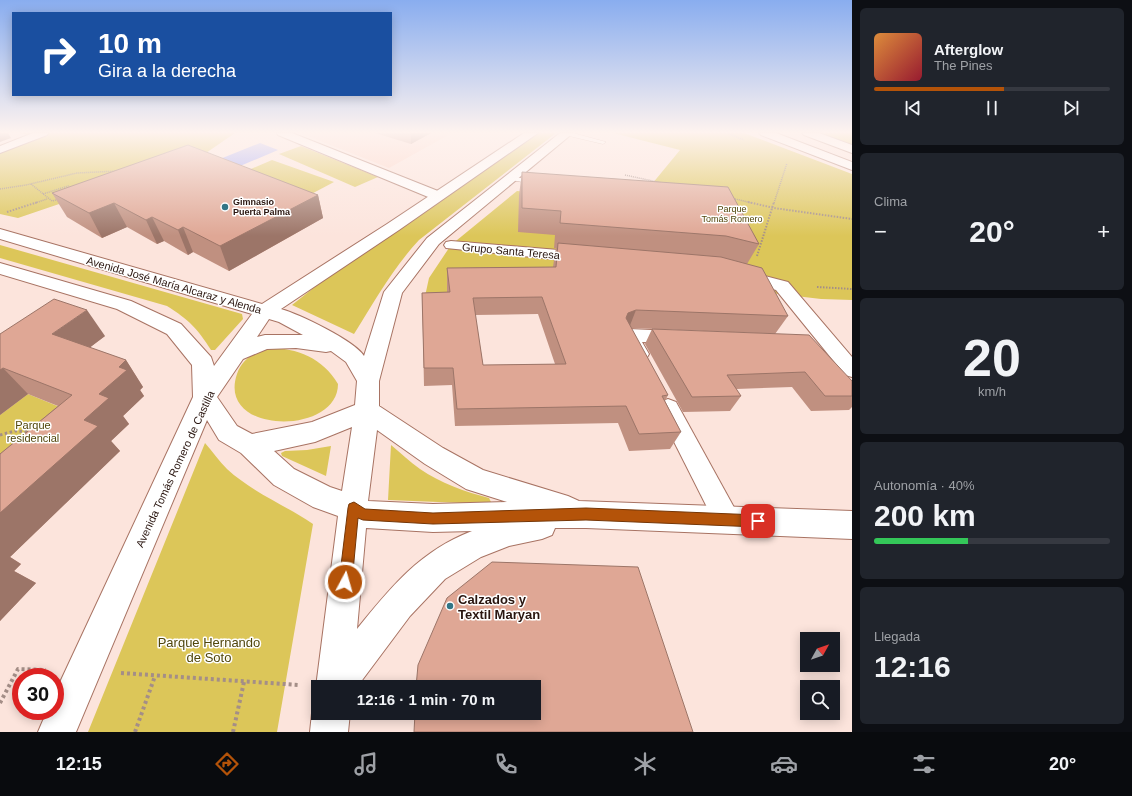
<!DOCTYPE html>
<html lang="es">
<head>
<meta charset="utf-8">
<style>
	:root { --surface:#171b24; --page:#20242c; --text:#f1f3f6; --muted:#9ea1a6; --line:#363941; --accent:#b45309 }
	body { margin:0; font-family:Arial,sans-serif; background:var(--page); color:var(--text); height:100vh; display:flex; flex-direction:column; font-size:15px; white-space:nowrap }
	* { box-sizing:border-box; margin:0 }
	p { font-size:13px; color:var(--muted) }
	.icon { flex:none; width:22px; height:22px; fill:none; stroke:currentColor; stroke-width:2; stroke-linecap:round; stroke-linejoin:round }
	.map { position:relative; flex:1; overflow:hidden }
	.drawer { display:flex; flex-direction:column; gap:8px; padding:8px; background:#0d0f14; width:280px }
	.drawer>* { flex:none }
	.banner { position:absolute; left:12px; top:12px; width:380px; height:84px; border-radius:0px; box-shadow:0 2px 10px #0003; background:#1a4fa0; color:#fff; overflow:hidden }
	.needle { width:26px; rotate:50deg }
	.tools { position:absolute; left:800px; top:632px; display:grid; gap:8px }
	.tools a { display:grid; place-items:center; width:40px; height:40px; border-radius:0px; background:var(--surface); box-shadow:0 2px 10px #0003; font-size:20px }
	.speed { position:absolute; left:12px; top:668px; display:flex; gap:8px; font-size:20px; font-weight:700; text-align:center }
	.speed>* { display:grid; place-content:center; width:52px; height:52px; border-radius:50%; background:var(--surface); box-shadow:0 2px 10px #0003; line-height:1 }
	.speed .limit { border:6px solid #d22; background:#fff; color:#111 }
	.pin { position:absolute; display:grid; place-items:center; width:34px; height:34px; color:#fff; margin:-17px; border-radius:8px; box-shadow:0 2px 6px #0006 }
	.me { position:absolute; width:44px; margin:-22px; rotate:6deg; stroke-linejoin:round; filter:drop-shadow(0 0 3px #0008) }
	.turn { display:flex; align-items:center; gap:14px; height:84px; padding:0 20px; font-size:18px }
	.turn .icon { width:52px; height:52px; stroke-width:2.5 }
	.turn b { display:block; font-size:28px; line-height:34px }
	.big { font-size:30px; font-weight:700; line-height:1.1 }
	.drawer .tile { flex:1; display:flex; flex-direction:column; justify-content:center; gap:6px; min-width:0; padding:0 14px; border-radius:6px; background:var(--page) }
	.drawer .dial { align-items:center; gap:0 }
	.dial b { font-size:52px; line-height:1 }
	.song { display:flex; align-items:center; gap:12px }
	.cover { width:48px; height:48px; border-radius:6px; background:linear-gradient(135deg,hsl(30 70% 55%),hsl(350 70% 35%)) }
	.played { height:4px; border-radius:2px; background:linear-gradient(90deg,var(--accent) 55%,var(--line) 55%) }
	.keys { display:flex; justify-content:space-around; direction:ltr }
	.heat { display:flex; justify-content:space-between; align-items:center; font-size:22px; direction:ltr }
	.charge { height:6px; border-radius:3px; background:linear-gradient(90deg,#34c759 40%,var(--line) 0) }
	.trip { position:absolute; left:311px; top:680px; width:230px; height:40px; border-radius:0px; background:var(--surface); box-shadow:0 2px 10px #0003; font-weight:700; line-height:40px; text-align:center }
	.tab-bar { display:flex; height:64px; justify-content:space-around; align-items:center; background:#090b0e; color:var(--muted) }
	.tab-bar .icon { width:28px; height:28px }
	.tab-bar .current { color:var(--accent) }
	.tab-bar b { font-size:18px; color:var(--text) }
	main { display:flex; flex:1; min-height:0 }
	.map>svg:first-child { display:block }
	.built { fill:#fcd4c7 }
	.green { fill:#dcc659 }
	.water { fill:#9aa3fa }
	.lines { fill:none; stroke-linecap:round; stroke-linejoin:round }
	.service-casing { stroke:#a87363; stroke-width:1 }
	.pedestrian-casing { stroke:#a87363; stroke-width:2 }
	.minor-casing { stroke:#a87363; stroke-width:2 }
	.path-far3 { stroke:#a48e87; stroke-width:1.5; stroke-dasharray:1 1; stroke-linecap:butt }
	.path-far2 { stroke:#a48e87; stroke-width:2; stroke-dasharray:1.5 1.5; stroke-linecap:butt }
	.path-far1 { stroke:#a48e87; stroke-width:3; stroke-dasharray:2.5 2.5; stroke-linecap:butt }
	.path { stroke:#a48e87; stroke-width:4; stroke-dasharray:3 3; stroke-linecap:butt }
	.service { fill:#fff; fill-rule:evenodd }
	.pedestrian { fill:#fff; fill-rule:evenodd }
	.minor { fill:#fff; fill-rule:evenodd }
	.wall { fill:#c09080; fill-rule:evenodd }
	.shaded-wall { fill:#9c7568 }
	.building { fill:#dfa795; stroke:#9c7568; fill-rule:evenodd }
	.route { fill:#b45309; stroke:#753606 }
	.poi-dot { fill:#327586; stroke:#fff; stroke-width:1.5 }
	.labels { text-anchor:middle; stroke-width:3; stroke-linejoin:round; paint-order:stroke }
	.far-poi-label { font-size:9px; font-weight:bold; fill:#29150f; stroke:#fff; text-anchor:start }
	.far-park-label { font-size:9px; fill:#50460b; stroke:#fff }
	.street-label { font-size:11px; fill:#29150f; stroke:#fff }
	.park-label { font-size:11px; fill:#50460b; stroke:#fff }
	.near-poi-label { font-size:13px; font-weight:bold; fill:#29150f; stroke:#fff; text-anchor:start }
	.near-park-label { font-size:13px; fill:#50460b; stroke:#fff }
</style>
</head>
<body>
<main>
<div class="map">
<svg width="852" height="732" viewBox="0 0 852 732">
	<rect width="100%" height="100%" fill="#fce4dc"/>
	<path class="built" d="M300 133H452L389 168Z"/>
	<g class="green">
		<path d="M19 133H235L203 155 18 218 0 214V147L29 135Z"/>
		<path d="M539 133H556L419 240C393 268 374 302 354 334L292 305 321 282Z"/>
		<path d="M613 133H744L852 174V300L821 299 753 291 447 285 449 310H422L429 278 451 245 517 191 638 201 680 150Z"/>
		<path d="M818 133H852V145Z"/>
		<path d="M301 146 378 177 355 187 279 154Z"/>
		<path d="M272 160 334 182 300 200 237 175Z"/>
		<path d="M0 245 242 314 243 319 215 350H211C197 328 189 320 167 306L0 258Z"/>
		<path d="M269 348C297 348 323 358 338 384 338 436 216 435 237 374 242 359 254 352 269 348Z"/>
		<path d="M28 394 94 421 0 504V415Z"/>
		<path d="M205 443C212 451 219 461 227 469 252 492 285 505 313 524L277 732H88Z"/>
		<path d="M391 445C401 453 410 462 420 469 440 483 466 492 489 498L491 502 488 504 388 500Z"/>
		<path d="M331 446 326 476 282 456 281 453 285 451 307 450Z"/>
	</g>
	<path class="water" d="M260 143 278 150 233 169 215 161Z"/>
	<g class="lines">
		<g class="service-casing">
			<g id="service">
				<path d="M564 133H573L606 142 603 144 565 135Z"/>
				<path d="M508 176 539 181 543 183 539 185 511 180H508Z"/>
			</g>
		</g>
		<g class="pedestrian-casing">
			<g id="pedestrian">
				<path d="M33 133H48L47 135 0 153V146Z"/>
				<path d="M277 133H292L443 193 444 196 443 199H433L278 135Z"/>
				<path d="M451 241 582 252 587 254 590 257 587 260 582 262 446 248 444 245 446 242Z"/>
				<path d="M745 271 788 282 852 357V377L845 375 776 290 739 279 737 276 739 273Z"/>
				<path d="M629 329 674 331 681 333 683 337 681 341 674 343 642 342 649 354 646 359 639 361 632 359 620 335 622 331Z"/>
				<path d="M668 399 676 402 736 511 740 520 736 529 727 533 718 529 657 408 660 402Z"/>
			</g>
		</g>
		<g class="minor-casing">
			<g id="minor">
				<path d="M524 133H538L399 230 281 309C299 314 355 341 364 356L384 292 427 238 560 133H573L439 244 402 293 379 381V406L443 448 483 470 568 496 579 501 852 511V539L586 528H555L552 535 542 539 509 546 481 557 445 579 410 616 357 687H318V693L316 687 338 516 313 507 274 485 241 453 219 440 207 420 76 732H38L47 711H55V693L193 397 192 365 167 334 117 309 0 274V263L131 301 181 324 211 357 214 366 252 314 0 239V229L262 304 387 224ZM269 319 279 322 303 335H265L257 337ZM296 348 326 352 331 351 346 362 357 381 355 405 312 422 252 434 237 426 217 397 243 359 267 349ZM352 427 342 491 330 487 294 469 274 451 315 442ZM377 430 425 464 466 489 507 502 433 504 368 501ZM366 528 433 532 472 531C420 551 391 587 357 629Z"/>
				<path d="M759 133H776L852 162V170L761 135Z"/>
				<path d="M802 133H819L852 145V153L804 135Z"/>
				<path d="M318 700V713H350L348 732H310L312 713Z"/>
			</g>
		</g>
		<g class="path-far3">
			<path d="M727 133 744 140"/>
			<path d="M625 175 662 183"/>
			<path d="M31 184 52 201 59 199"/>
			<path d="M0 189 26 185 77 173 118 171"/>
			<path d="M43 194 68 186 72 189"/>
			<path d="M731 198 752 203"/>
			<path d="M35 203 47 199"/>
			<path d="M774 203 787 163"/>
		</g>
		<g class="path-far2">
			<path d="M748 202 774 208 852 219"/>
			<path d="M7 212 38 202"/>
			<path d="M757 256 774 202"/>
			<path d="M817 287 852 289"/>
		</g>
		<path class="path-far1" d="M0 435 15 431 31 432"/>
		<g class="path">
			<path d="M121 673 299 685"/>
			<path d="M0 703 18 669 46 670"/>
			<path d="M135 732 155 676"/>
			<path d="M233 732 244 682"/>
		</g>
		<use href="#service" class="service"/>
		<use href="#pedestrian" class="pedestrian"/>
		<use href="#minor" class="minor"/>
	</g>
	<g class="wall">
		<path d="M375 133H431L411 144Z"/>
		<path d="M522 172 759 244 747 264 788 316 775 334 631 328 668 395 665 401 681 432 670 449 629 451 618 423 455 426 452 385 424 386 422 293 447 292V268L553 267 554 260 556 248H554L555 235 518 232 519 195ZM538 314 555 364 483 365 475 315Z"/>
		<path d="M52 193 318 195 323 218 229 271 193 252 188 255 164 241 157 244 127 227 102 238 67 217Z"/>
		<path d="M652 329 852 381V407L849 410 811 411 792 387 736 389 741 396 730 411 683 412 645 344Z"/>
		<path d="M0 334 105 336 89 348 126 360 143 387 140 390 144 396 123 416 129 424 111 441 120 451 10 557 21 564 14 571 36 583 0 621V454L58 406 28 394 0 415Z"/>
	</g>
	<g class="shaded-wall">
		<path d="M0 133H8L11 138 0 142Z"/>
		<path d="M411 133H431L411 144Z"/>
		<path d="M318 195 323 218 229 271 220 246Z"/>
		<path d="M114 203 127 227 102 238 89 213Z"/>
		<path d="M152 217 164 241 157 244 146 220Z"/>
		<path d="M183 227 193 252 188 255 178 230Z"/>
		<path d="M87 310 105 336 72 361 52 334Z"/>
		<path d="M636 310 629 328 621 330 628 313Z"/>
		<path d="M126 360 143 387 140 390 144 396 123 416 129 424 111 441 120 451 10 557 21 564 14 571 36 583 0 621V513L84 420 99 394 119 367Z"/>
		<path d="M3 368 28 394 0 415V370Z"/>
	</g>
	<g class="building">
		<path d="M188 145 318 195 220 246 183 227 178 230 152 217 146 220 114 203 89 213 52 193Z"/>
		<path d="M522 172 728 187 759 244 726 236 560 223 561 211 522 208Z"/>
		<path d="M558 243 721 257 762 268 788 316 636 310 628 313 626 318 668 395 662 396 681 432 639 434 626 406 457 409 453 368H424L422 293 450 292 447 268 556 267ZM542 297 566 364 483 365 473 298Z"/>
		<path d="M54 299 87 310 52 334 126 360 119 367 127 370 99 394 109 398 84 420 98 426 0 513V454L72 395 3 368 0 370V334Z"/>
		<path d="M652 329 809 335 852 381V396H825L805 372 727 375 741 396 692 397Z"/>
		<path d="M492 562 638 567 693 732H414L415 713H534V687H416L418 665 447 598Z"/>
	</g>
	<linearGradient id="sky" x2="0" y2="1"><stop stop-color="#89adef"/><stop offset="0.56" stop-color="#fef3ef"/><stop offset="1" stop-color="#fef3ef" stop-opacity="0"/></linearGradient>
	<rect width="852" height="236" fill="url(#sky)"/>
	<path class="route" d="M354 502 365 509 433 513 586 508 758 515 763 517 765 521 763 525 758 527 586 520 433 524 363 520 358 518 352 582 350 587 345 589 341 587 339 582 348 508 349 504Z"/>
	<g class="poi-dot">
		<circle cx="225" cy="207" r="4"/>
		<circle cx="450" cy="606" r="4"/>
	</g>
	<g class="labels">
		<g class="far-poi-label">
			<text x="233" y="205">Gimnasio<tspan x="233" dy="10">Puerta Palma</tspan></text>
		</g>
		<g class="far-park-label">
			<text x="732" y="212">Parque<tspan x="732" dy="10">Tomás Romero</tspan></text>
		</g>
		<g class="street-label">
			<text transform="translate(511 251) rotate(5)" y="4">Grupo Santa Teresa</text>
			<text transform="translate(174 285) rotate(16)" y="4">Avenida José María Alcaraz y Alenda</text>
			<text transform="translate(175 469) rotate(-65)" y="4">Avenida Tomás Romero de Castilla</text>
		</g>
		<g class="park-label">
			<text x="33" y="429">Parque<tspan x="33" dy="13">residencial</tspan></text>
		</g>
		<g class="near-poi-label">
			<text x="458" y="604">Calzados y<tspan x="458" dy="15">Textil Maryan</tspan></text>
		</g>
		<g class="near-park-label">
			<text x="209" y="647">Parque Hernando<tspan x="209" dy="15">de Soto</tspan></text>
		</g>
	</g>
</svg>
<div class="tools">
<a><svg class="needle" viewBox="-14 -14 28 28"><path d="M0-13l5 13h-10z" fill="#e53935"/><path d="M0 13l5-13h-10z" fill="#9ea1a6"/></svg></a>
<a><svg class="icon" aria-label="search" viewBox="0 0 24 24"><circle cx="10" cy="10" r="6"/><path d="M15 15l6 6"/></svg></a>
</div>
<div class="speed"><div class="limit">30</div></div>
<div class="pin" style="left:758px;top:521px;background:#d93025"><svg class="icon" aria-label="arrive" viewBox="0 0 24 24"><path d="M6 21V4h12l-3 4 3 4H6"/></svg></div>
<svg class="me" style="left:345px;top:582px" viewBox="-20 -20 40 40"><circle r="17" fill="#b45309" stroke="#fff" stroke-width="3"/><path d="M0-11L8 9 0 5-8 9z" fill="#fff"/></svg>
<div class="trip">12:16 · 1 min · 70 m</div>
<div class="banner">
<div class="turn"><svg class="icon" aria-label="right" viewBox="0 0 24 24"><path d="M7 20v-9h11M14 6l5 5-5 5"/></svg><div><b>10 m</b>Gira a la derecha</div></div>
</div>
</div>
<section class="drawer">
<div class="tile">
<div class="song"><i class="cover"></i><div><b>Afterglow</b><p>The Pines</p></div></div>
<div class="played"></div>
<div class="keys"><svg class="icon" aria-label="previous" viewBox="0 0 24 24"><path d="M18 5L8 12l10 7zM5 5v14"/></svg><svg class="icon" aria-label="pause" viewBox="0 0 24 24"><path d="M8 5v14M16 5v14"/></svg><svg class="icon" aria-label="next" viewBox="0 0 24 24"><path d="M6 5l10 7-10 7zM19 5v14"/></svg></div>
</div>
<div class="tile"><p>Clima</p>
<div class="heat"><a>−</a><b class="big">20°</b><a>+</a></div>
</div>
<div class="tile dial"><b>20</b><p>km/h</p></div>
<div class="tile"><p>Autonomía · 40%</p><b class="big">200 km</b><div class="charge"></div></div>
<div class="tile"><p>Llegada</p><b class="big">12:16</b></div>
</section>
</main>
<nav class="tab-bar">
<b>12:15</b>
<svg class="icon current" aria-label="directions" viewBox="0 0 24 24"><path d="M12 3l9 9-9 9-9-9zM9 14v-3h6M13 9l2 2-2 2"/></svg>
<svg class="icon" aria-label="music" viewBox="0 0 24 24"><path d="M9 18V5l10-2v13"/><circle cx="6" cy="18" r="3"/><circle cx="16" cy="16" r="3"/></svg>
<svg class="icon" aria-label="phone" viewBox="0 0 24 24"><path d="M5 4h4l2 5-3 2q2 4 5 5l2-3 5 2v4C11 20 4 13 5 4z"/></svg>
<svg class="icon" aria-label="climate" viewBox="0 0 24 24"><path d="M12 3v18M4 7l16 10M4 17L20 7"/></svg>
<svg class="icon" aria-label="car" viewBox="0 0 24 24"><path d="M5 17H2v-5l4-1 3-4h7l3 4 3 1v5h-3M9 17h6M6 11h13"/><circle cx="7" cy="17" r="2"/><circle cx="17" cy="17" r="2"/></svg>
<svg class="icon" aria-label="filters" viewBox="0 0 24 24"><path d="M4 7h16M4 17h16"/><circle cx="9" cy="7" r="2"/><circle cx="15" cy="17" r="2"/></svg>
<b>20°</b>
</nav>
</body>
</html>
